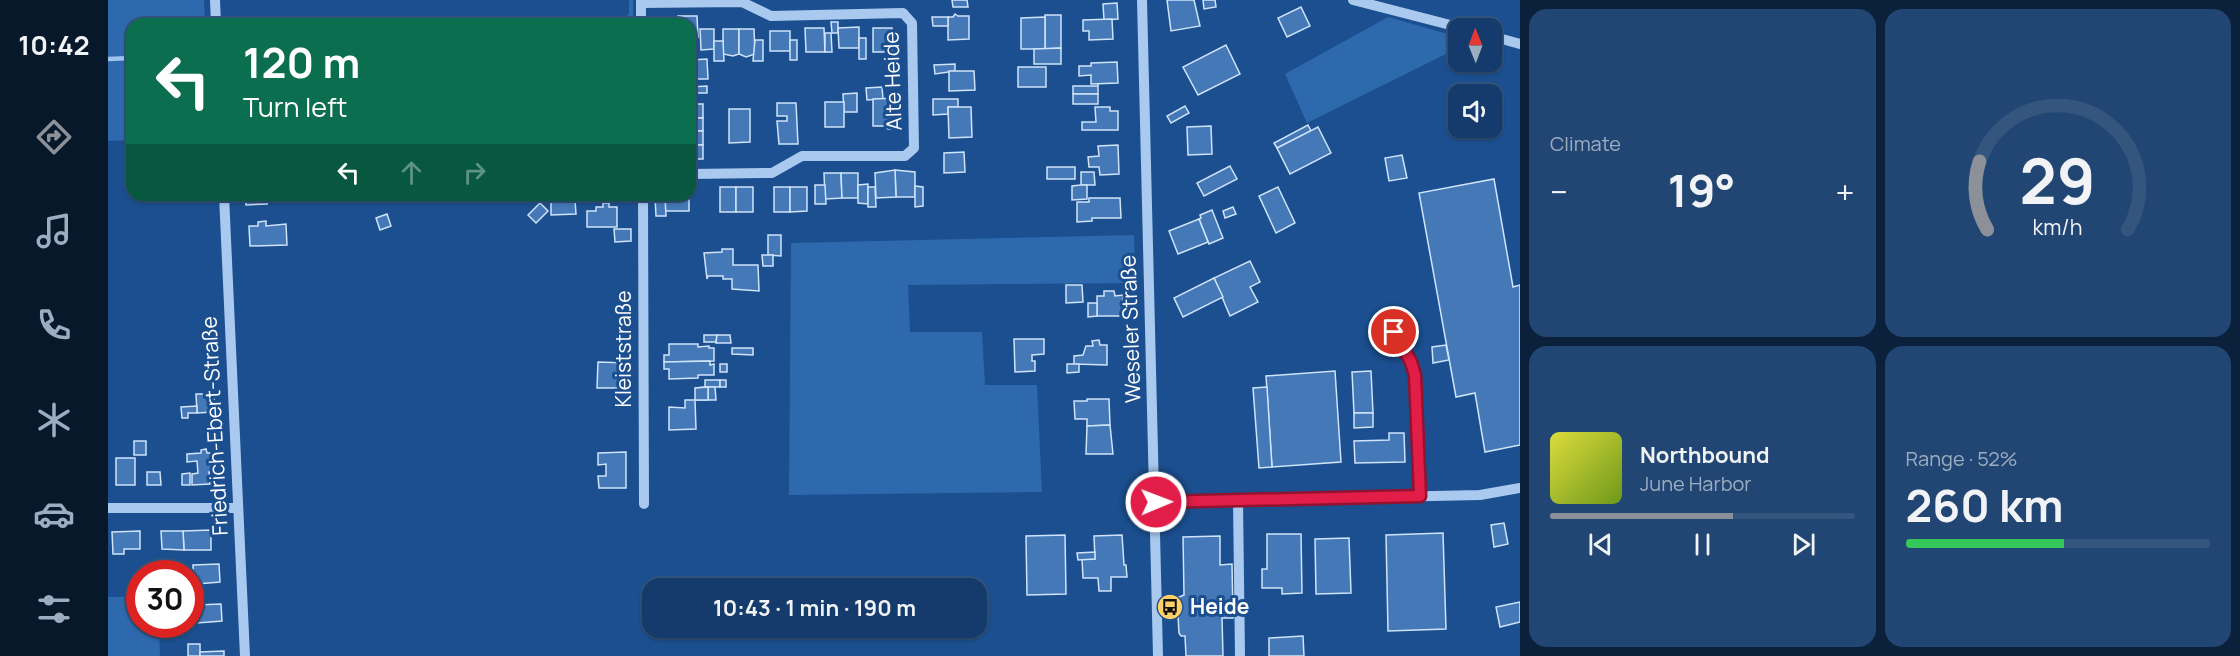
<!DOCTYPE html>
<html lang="en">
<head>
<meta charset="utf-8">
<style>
	:root { --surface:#143b6b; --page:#214673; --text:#f1f3f6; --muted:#9dadc1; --line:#33557e; --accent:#8c9099 }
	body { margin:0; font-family:Manrope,sans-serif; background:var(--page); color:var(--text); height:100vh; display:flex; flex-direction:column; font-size:22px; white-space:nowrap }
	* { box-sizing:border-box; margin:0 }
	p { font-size:20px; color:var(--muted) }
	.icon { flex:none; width:33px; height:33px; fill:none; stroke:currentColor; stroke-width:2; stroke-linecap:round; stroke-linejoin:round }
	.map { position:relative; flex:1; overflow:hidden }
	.panel { display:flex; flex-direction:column; gap:9px; padding:9px; background:#0b203b; width:720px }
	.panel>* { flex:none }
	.top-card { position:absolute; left:18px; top:18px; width:570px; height:183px; border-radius:18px; box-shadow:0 2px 4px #0004,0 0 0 2px var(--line); background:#0b6e4f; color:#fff; overflow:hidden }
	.needle { width:39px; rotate:359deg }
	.fabs { position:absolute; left:1340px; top:18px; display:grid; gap:12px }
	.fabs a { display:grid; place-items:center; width:54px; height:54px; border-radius:12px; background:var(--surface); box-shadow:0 2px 4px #0004,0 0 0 2px var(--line); font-size:30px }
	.speed { position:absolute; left:18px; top:560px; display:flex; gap:12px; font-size:30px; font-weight:700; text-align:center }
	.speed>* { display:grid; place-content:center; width:78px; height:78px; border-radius:50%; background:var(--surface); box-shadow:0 2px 4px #0004,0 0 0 2px var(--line); line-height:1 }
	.speed .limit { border:9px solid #d22; background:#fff; color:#111 }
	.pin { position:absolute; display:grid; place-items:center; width:51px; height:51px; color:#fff; margin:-26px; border:3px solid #fff; border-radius:50%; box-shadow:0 2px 6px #0007 }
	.me { position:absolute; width:66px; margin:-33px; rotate:89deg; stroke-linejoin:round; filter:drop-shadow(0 0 4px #0008) }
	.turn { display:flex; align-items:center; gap:21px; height:126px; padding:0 18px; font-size:27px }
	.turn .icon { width:78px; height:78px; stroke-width:2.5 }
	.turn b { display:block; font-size:42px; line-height:51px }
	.lanes { display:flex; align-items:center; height:57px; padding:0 18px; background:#0003; justify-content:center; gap:30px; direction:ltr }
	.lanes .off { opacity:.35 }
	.big { font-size:45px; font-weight:700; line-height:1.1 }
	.panel .card { flex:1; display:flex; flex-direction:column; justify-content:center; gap:9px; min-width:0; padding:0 21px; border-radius:18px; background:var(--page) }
	.panel .dial { align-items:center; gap:0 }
	.dial svg { height:156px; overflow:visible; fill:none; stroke:var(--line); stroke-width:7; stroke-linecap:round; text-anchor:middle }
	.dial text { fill:var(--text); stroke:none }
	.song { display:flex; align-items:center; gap:18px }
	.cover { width:72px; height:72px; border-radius:9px; background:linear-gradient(135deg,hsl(60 70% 55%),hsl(80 70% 35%)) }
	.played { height:6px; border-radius:3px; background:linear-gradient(90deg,var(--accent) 60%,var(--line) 60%) }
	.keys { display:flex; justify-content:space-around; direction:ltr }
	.heat { display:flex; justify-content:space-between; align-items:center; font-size:33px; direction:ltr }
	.charge { height:9px; border-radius:4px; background:linear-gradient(90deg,#34c759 52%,var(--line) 0) }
	.panel .tiles { flex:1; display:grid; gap:9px; grid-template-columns:repeat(2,1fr) }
	.trip { position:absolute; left:534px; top:578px; width:345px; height:60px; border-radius:18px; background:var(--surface); box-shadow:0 2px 4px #0004,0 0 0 2px var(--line); font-weight:700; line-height:60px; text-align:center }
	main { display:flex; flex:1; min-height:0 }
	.tabs { display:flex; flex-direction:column; width:108px; justify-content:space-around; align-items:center; background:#08182b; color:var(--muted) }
	.tabs .icon { width:42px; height:42px }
	.tabs .current { color:var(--accent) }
	.tabs b { font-size:27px; color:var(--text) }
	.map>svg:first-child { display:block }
	.green { fill:#2e69ad }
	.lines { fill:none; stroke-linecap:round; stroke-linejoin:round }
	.stream { stroke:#9cc4f0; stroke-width:4.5 }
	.building { fill:#4478b7; stroke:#cfe3fa; stroke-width:1.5 }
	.minor { stroke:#a9c9ee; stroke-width:10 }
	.route-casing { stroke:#92132f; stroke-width:15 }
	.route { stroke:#e11d48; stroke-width:10 }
	.labels { text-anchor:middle; stroke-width:6; stroke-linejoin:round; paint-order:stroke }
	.street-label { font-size:21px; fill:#fff; stroke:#1b4f8f }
	.poi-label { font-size:21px; font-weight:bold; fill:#fff; stroke:#1b4f8f; text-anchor:start }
</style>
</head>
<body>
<main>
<nav class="tabs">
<b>10:42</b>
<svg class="icon current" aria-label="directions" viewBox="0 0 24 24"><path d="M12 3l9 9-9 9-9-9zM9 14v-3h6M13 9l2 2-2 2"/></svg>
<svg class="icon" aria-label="music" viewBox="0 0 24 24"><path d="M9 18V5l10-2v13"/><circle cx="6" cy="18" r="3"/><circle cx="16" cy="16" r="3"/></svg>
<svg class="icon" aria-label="phone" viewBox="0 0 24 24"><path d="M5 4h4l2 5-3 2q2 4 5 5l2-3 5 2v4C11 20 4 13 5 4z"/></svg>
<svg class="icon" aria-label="climate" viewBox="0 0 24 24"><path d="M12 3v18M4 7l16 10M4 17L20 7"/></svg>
<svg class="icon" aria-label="car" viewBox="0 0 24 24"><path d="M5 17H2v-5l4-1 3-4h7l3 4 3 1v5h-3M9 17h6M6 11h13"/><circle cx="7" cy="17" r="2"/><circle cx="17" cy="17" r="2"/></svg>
<svg class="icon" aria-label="filters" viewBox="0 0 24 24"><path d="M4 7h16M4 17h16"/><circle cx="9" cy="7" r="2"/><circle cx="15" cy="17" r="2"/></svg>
</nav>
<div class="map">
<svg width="1412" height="656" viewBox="0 0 1412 656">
	<rect width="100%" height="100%" fill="#1b4f8f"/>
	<g class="green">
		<path d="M0 0H96L97 24H24V140L0 141Z"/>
		<path d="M521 0H525V24H487L516 21 521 13Z"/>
		<path d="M1280 17 1350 37V48L1199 123 1177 74Z"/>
		<path d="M1026 235 1027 283 800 285 802 332H874L877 385H929L934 492 681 495 683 243Z"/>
		<path d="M0 597H31L32 624H51L52 656H0Z"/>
	</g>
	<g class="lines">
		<path class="stream" d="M0 59 24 58"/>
	</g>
	<g class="building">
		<path d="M844 0H859L860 7H845Z"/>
		<path d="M1059 0H1086L1092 26 1063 31Z"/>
		<path d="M1095 0H1107L1108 7 1096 9Z"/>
		<path d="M1009 3 1010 19 996 20 995 4Z"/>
		<path d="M1193 7 1202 26 1179 37 1170 18Z"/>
		<path d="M847 14 850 16H861V39L840 40V17H845Z"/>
		<path d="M937 15H953V48L937 49Z"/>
		<path d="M570 16H589L590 37H582V24H570Z"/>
		<path d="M824 17H840V26H825Z"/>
		<path d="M937 17V49H913V18Z"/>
		<path d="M1004 19 1005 39 981 40V31H975V20Z"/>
		<path d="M723 22H730V33H724Z"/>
		<path d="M751 27V48H731L730 28Z"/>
		<path d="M697 28H716L717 52H698Z"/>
		<rect x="765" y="28" width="19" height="24"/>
		<path d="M592 29H606V49L593 50Z"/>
		<path d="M615 29H631V54L625 56 615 54Z"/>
		<path d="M631 29H646L647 54 638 57 631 54Z"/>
		<rect x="662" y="31" width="20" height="20"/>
		<path d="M717 33H723L724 52H717Z"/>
		<rect x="751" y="38" width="7" height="21"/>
		<path d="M647 40H655V61H645Z"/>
		<rect x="682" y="40" width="7" height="20"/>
		<path d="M606 41H615L616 61H606Z"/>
		<path d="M1118 45 1132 74 1090 95 1075 67Z"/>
		<path d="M953 48V64H926V49Z"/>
		<path d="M599 59 600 79H582V60Z"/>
		<path d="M1009 62 1010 83 983 84V75L971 76V66H983V63Z"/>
		<path d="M847 64V71L827 74 826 65Z"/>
		<rect x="910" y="67" width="28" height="20"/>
		<path d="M841 71H866L867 90 841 91Z"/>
		<path d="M990 84V94H965V86H990Z"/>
		<path d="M599 86V93H583V87Z"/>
		<path d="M774 87 775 99 759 100 758 88Z"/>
		<path d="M749 93V112H736L735 94Z"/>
		<rect x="965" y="94" width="25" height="10"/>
		<path d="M790 98 791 126 784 129H780L777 126H765V99Z"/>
		<path d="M825 99H850V107H840V114L825 115Z"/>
		<rect x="717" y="102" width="19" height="25"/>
		<path d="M669 103H688L690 144H671L669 121H679V116H669Z"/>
		<rect x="582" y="104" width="13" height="14"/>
		<path d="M1077 106 1081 113 1063 123 1059 116Z"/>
		<path d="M840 107H863L864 137 841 138Z"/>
		<path d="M987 107H1002V111H1010V130H974V122H988Z"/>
		<path d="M621 109H642V142L621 143Z"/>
		<rect x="582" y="118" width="13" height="13"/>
		<path d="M1200 125 1203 131 1169 148 1166 143Z"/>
		<path d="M1103 126 1104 154 1080 155 1079 127Z"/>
		<path d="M1210 127 1223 153 1182 174 1169 148Z"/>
		<rect x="582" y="131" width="13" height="14"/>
		<rect x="582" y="145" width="13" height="14"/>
		<path d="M1010 145 1011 174 992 175 991 167H981L980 157 991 156 990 146Z"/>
		<path d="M856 152 857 172 836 173V153Z"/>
		<path d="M1294 155 1299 178 1281 181 1277 158Z"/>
		<path d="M1122 166 1129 179 1096 196 1089 183Z"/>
		<rect x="939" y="167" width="28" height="12"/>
		<path d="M787 170 807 172V197H788Z"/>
		<path d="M787 170 788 197 768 198 767 173Z"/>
		<path d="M973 172H986L987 185H973Z"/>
		<path d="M716 173H733L734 198 717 199Z"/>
		<path d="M733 173H750V198H734Z"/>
		<path d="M1386 179 1405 287 1412 285V445L1377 452 1367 393 1348 397 1311 193Z"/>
		<path d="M760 184V204L750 203V185Z"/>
		<path d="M707 185H717L718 204H707Z"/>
		<path d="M973 185H979V199L964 200V186Z"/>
		<path d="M807 186 815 187V206L807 207Z"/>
		<rect x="612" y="187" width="16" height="25"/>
		<rect x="628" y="187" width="17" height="25"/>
		<rect x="666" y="187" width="16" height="25"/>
		<path d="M682 187H699V211L682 212Z"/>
		<path d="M760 187H767L768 207H760Z"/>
		<path d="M1170 187 1187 223 1168 233 1151 196Z"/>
		<path d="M137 195H159V204L138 205Z"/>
		<rect x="557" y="195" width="24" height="16"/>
		<path d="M547 197H557L558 216H548Z"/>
		<path d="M981 198H1012L1013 218H984V221L969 222V202H981Z"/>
		<path d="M443 200H467L468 214 443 215Z"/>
		<path d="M432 203 440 211 428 223 420 215Z"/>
		<path d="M495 203H501V207H509V227H479V211H488V207H495Z"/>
		<path d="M1125 207 1128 214 1117 218 1115 211Z"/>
		<path d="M1104 210 1115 238 1101 244 1091 219 1093 218 1092 215Z"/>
		<path d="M279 214 283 226 272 230 268 218Z"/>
		<path d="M1091 219 1100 242 1070 254 1061 231Z"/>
		<path d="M158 221V226L178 224 179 245 142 246 141 226H150V222Z"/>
		<path d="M506 229H523V241L507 242Z"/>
		<path d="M660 235H673V256L660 255Z"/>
		<path d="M614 249H625V265H650L651 291 624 289V279H615V276H600L599 279 596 253 614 252Z"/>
		<path d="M654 255H665V266H655Z"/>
		<path d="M1142 261 1152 282 1142 287 1150 302 1122 316 1106 278Z"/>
		<path d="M1106 278 1115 297 1075 317 1066 298Z"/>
		<path d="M958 285H974L975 302 958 303Z"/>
		<path d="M996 291H1006L1007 296 1015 295V316H989V296H996Z"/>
		<path d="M980 303H989V316L980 317Z"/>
		<path d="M596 335H609L608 342H596Z"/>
		<path d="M609 335H622L623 343H608Z"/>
		<path d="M906 339H936V354L924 355V361H927V371L907 372Z"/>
		<path d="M991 340 992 345H999V365L966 364V356L975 355 978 346H985L984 341Z"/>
		<path d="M561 344H590V347L601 346V348H606V361L556 362V355H561Z"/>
		<path d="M1338 345 1341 360 1325 363 1324 347Z"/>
		<path d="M624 348H645V355L624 354Z"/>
		<path d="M602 361V365L606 364V375H590V378L561 379V369H556V362Z"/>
		<path d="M490 362 521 363 520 388H489Z"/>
		<rect x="612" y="364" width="7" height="8"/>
		<path d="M959 364H971V372L959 373Z"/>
		<path d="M1227 371 1233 462 1164 467 1158 376Z"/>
		<path d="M1263 371 1265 413H1246L1244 372Z"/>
		<rect x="597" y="380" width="15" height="7"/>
		<rect x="612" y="380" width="6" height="7"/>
		<path d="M597 387H607L608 400H588H600V387L587 388Z"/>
		<path d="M600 387V400H587V388Z"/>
		<path d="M1159 387 1164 467 1151 468 1145 388Z"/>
		<path d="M88 394H106V412L89 413Z"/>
		<path d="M979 399H1001L1002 425 979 426V419H967L966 401H979Z"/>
		<path d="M577 400H587L588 429 561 430V407L577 408Z"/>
		<path d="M89 406V413H80V418H74L73 407Z"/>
		<path d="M1246 413H1265V427L1246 428Z"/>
		<path d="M1002 425 1005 454H978L979 426Z"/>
		<path d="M1281 433H1296L1297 462 1247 463 1246 441 1281 440Z"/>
		<rect x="26" y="441" width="12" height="14"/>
		<path d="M98 449 99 453H106V472H101L102 484 84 485V474L90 473 89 461 79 462V454L93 453V450Z"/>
		<path d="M518 452V488H491L490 476H498V464L490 465V453Z"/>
		<rect x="8" y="458" width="19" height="27"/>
		<path d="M39 472H52L53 485H39Z"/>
		<path d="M82 473V485H74V474Z"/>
		<path d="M1396 523 1400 544 1386 547 1383 525Z"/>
		<path d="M103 530V550H76L75 531Z"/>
		<path d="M32 531V549H16V554H5L4 532Z"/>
		<path d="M53 531H75L76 550 54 549Z"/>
		<path d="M1335 533 1338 629 1280 631 1278 535Z"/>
		<path d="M1159 534H1193L1194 593 1174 594V588H1154V569H1159Z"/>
		<path d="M957 535 958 594 919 595 918 536Z"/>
		<path d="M1014 535 1016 565H1018L1019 577H1003V591H991L990 578H975L974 559H987L986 536Z"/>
		<path d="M1112 536V565L1124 564 1125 618H1114L1115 656H1078L1077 636H1073L1071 633 1069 598 1076 595 1075 537Z"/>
		<path d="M1241 538 1243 593 1208 594 1207 539Z"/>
		<path d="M987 552V559L970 560 969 553Z"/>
		<path d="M111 564 112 582 89 584V575H85V565Z"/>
		<path d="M1412 602V622L1392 627 1388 607Z"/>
		<path d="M113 604 114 621 89 623 88 605Z"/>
		<path d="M1195 636 1196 656H1161V638Z"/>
		<rect x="80" y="644" width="12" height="12"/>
		<path d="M116 651V656H92V652Z"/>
	</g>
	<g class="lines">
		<g class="minor">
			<path d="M107 0 108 24"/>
			<path d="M533 0V24"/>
			<path d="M1034 0 1050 656"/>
			<path d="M1245 0 1354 28"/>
			<path d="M533 3 634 2 663 16 795 13 804 23 806 148 797 156H694L664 173 582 174"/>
			<path d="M1383 36 1412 44"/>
			<path d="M116 195 137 656"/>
			<path d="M535 195 536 504"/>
			<path d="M1286 332 1303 362 1307 375 1312 496"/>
			<path d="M1130 501 1132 656"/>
			<path d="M1048 502 1372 495 1412 488"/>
			<path d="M0 508H130"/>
		</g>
	</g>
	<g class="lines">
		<g class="route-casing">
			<path id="route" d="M1048 502 1312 496 1307 375 1303 362 1286 332"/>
		</g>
		<use href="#route" class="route"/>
	</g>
	<defs>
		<g id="bus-disc" transform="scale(1.35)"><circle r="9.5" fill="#ffd166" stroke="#1b4f8f"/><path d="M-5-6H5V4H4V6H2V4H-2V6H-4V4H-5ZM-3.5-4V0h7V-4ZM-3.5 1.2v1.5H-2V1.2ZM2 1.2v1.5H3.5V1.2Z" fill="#111"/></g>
	</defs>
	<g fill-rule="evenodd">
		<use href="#bus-disc" x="1062" y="607"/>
	</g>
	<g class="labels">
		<g class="street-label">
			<text transform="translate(785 81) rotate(-92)" y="7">Alte Heide</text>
			<text transform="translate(1023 329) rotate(-92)" y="7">Weseler Straße</text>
			<text transform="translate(516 349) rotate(-90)" y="7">Kleiststraße</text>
			<text transform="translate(107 426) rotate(-93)" y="7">Friedrich-Ebert-Straße</text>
		</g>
		<g class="poi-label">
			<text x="1082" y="614">Heide</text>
		</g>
	</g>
</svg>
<div class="fabs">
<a><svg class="needle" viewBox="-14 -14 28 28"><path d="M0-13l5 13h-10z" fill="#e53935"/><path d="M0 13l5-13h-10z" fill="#9dadc1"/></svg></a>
<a><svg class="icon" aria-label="sound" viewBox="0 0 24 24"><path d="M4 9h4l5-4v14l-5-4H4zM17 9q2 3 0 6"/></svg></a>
</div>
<div class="speed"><div class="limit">30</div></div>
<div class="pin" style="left:1286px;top:332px;background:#d93025"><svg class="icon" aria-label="arrive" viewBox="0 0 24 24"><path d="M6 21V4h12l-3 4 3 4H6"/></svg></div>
<svg class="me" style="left:1048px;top:502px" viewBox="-20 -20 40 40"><circle r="17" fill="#e11d48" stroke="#fff" stroke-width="3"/><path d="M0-11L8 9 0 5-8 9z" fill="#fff"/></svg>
<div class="trip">10:43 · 1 min · 190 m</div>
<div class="top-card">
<div class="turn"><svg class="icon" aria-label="left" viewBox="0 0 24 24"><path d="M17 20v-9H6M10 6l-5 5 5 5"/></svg><div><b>120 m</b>Turn left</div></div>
<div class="lanes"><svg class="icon" aria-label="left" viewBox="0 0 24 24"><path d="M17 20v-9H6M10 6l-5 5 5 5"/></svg><svg class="icon off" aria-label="ahead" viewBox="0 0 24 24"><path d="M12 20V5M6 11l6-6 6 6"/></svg><svg class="icon off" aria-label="right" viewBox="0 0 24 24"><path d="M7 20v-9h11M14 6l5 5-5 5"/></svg></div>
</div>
</div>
<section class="panel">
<div class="tiles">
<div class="card"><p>Climate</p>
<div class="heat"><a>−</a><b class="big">19°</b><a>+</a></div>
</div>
<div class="card dial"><svg viewBox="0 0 100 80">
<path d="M14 69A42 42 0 1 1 86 69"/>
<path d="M14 69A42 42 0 0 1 10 34" stroke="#8c9099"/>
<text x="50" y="56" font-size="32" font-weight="700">29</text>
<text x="50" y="72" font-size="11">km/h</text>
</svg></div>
<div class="card">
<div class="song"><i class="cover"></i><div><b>Northbound</b><p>June Harbor</p></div></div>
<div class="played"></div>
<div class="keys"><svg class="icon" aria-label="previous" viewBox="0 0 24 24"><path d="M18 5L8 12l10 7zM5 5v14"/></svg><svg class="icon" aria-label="pause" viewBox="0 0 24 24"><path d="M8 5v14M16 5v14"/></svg><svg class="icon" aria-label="next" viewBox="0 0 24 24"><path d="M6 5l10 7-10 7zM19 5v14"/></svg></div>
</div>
<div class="card"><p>Range · 52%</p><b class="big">260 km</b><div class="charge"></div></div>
</div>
</section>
</main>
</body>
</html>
